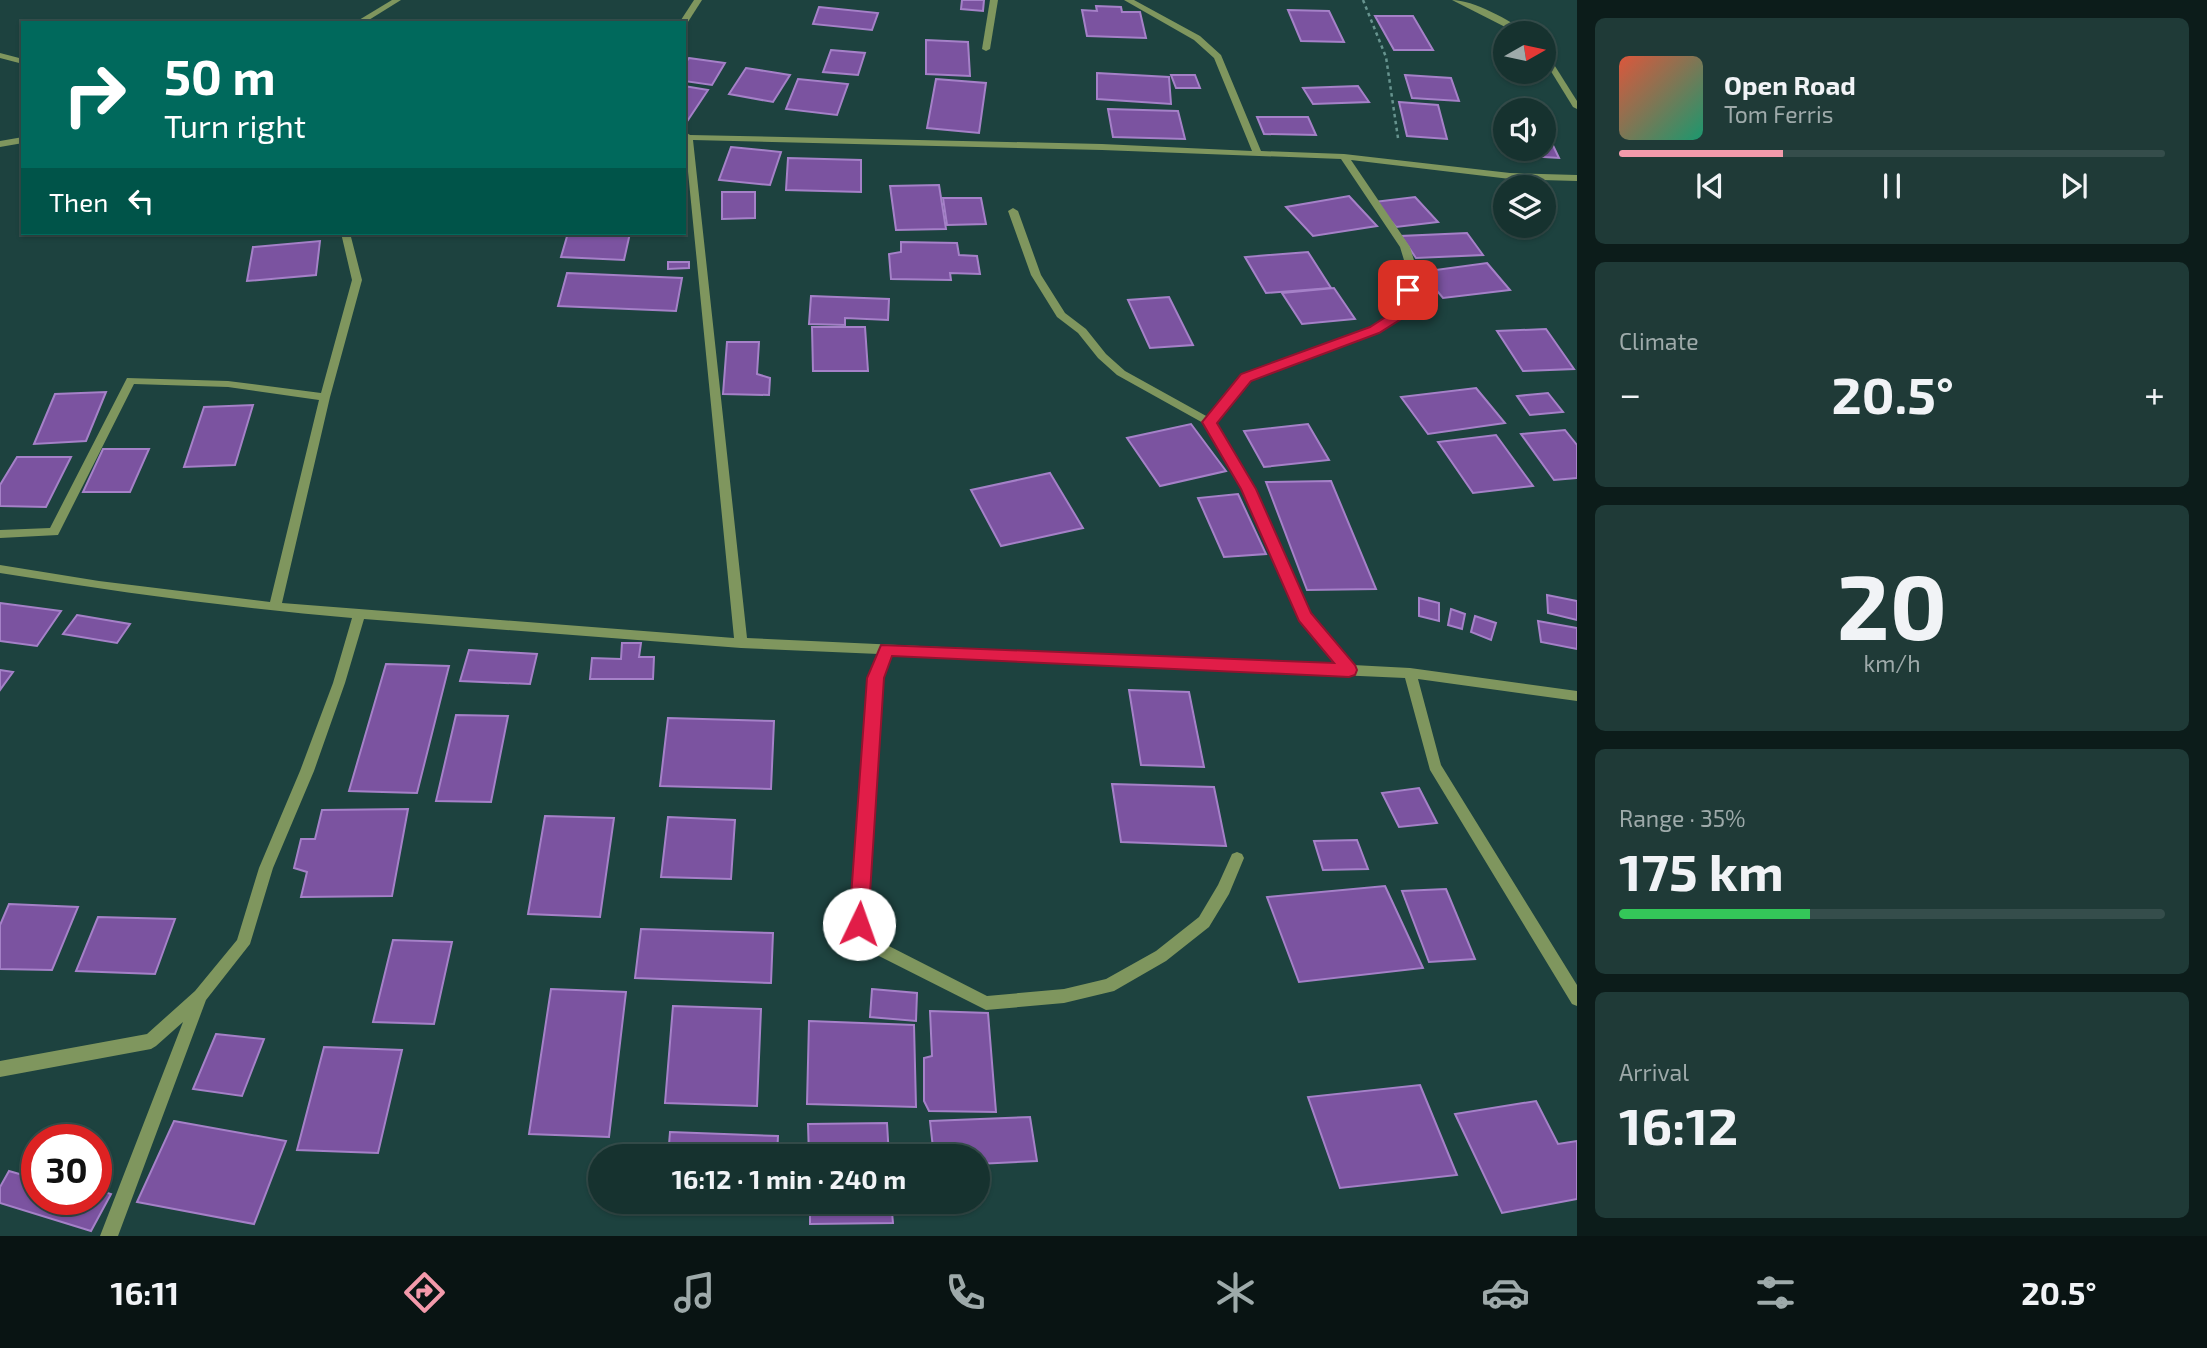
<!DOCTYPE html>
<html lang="en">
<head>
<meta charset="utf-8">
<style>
	:root { --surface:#16322f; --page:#1f3a37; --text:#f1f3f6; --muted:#9eaaaa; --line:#354d4b; --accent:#f39aab }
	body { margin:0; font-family:"Exo 2",sans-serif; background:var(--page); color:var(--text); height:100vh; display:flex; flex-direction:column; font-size:26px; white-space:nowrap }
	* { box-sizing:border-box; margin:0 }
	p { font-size:23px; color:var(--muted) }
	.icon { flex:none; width:38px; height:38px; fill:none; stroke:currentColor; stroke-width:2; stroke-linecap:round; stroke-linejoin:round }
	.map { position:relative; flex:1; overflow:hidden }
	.side { display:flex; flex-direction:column; gap:18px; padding:18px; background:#0c1c1a; width:630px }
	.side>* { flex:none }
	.hud { position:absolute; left:21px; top:21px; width:665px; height:214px; border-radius:0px; box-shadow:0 2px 5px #0004,0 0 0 2px var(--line); background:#00695c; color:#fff; overflow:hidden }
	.needle { width:46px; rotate:81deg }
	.buttons { position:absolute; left:1493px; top:21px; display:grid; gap:14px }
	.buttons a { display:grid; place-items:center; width:63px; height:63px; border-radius:50%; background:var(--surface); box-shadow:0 2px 5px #0004,0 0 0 2px var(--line); font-size:35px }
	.speed { position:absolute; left:21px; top:1124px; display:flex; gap:14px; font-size:35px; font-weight:700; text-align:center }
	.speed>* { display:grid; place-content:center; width:91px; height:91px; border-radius:50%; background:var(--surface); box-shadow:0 2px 5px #0004,0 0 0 2px var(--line); line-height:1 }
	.speed .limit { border:10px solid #d22; background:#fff; color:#111 }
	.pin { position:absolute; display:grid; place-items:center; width:60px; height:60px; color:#fff; margin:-30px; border-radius:14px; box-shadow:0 4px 10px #0006 }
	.me { position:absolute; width:77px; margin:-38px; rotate:3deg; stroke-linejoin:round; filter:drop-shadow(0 0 5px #0008) }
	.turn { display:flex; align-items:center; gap:24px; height:147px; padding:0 28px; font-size:32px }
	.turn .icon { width:91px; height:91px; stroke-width:2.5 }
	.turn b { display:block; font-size:49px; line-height:60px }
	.then { display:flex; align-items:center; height:66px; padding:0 28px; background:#0003; gap:14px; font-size:26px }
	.big { font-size:52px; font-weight:700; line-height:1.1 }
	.side .card { flex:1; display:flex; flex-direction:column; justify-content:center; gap:10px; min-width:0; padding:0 24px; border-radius:10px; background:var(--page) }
	.side .dial { align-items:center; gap:0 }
	.dial b { font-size:91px; line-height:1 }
	.song { display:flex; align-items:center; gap:21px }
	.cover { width:84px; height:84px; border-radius:10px; background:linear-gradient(135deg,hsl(10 70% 55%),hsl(160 70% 35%)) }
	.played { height:7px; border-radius:4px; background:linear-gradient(90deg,var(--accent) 30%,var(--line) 30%) }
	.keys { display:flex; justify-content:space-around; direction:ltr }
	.heat { display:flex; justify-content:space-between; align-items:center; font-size:38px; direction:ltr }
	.charge { height:10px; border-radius:5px; background:linear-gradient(90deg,#34c759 35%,var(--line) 0) }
	.trip { position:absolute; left:588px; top:1144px; width:402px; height:70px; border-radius:35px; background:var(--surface); box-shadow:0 2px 5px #0004,0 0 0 2px var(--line); font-weight:700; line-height:70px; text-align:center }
	.tabs { display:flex; height:112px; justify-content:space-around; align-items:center; background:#091413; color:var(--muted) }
	.tabs .icon { width:49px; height:49px }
	.tabs .current { color:var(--accent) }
	.tabs b { font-size:32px; color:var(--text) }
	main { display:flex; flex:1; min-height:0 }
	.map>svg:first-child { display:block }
	.building { fill:#7b53a0; stroke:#a581c8; stroke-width:2 }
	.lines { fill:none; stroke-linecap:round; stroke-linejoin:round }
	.path { stroke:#67948f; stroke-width:2.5; stroke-dasharray:3.5 3.5; stroke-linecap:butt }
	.minor { fill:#7f965e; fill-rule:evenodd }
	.route { fill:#e11d48; stroke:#92132f; stroke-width:2 }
</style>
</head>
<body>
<main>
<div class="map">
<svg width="1577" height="1236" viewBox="0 0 1577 1236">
	<rect width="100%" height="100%" fill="#1d423f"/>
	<g class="building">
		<path d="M962 0H984L983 11 961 9Z"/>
		<path d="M1096 6 1121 7 1122 12H1140L1146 38 1087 36 1082 10 1097 11Z"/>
		<path d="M819 7 878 13 872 30 813 24Z"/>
		<path d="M1288 10 1329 11 1344 42 1301 41Z"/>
		<path d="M1375 16H1413L1433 50H1394Z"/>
		<path d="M926 40 968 42 970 76 926 74Z"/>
		<path d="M831 50 865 53 858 75 823 72Z"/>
		<path d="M689 58 725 63 712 85 684 81V65Z"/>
		<path d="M746 68 790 75 773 102 729 94Z"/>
		<path d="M1097 73 1169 77 1171 104 1097 99Z"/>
		<path d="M1171 75H1195L1200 88H1176Z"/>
		<path d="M1405 75 1451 78 1459 101 1412 98Z"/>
		<path d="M798 79 848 84 837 115 786 109Z"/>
		<path d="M936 79 986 83 979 133 927 128Z"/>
		<path d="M684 86 708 90 686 123H684Z"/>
		<path d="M1358 86 1369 102 1313 104 1303 88Z"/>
		<path d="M1399 102 1438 105 1447 139 1407 136Z"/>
		<path d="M1108 109 1178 111 1185 139 1113 137Z"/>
		<path d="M1257 117H1308L1316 135 1264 134Z"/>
		<path d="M1544 135H1548L1559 158 1527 156 1523 149H1544Z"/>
		<path d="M731 147 781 152 770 185 719 180Z"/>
		<path d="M788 158 861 160V192L786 190Z"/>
		<path d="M939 185 946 229 896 230 890 186Z"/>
		<path d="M722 192H755V218L722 219Z"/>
		<path d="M1349 196 1377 226 1313 236 1286 207Z"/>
		<path d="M1415 197 1438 222 1396 227 1374 202Z"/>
		<path d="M943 198H981L986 224 947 225Z"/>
		<path d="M568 233H630L624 260 561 257Z"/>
		<path d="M1467 233 1483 255 1416 258 1401 236Z"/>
		<path d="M320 241 316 275 247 281 253 247Z"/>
		<path d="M901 242 957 243 959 255 977 256 980 274 950 273 951 280 891 279 889 254 901 252Z"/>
		<path d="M1308 252 1331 288 1266 293 1245 257Z"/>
		<path d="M668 262H689V268L668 269Z"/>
		<path d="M1487 263 1510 290 1443 298 1421 272Z"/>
		<path d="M567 273 682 278 676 311 558 306Z"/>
		<path d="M1334 288 1355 319 1302 324 1282 293Z"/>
		<path d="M811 296 889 299 888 320 845 318V325L809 324Z"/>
		<path d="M1169 297 1193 345 1150 348 1128 300Z"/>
		<path d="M812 327H865L868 371H813Z"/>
		<path d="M1546 329 1574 369 1523 371 1497 331Z"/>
		<path d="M727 342H759L757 374 770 378 769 395 723 394Z"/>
		<path d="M1476 388 1505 423 1428 434 1401 397Z"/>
		<path d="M106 392 86 441 34 444 55 394Z"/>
		<path d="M1548 393 1563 412 1530 415 1517 396Z"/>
		<path d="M253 405 235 465 184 467 204 407Z"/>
		<path d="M1191 424 1226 471 1160 486 1127 438Z"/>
		<path d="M1308 424 1329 460 1264 467 1244 431Z"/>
		<path d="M1565 430 1577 445V478L1554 480 1521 434Z"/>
		<path d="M1496 435 1533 486 1473 493 1438 442Z"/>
		<path d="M103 449H149L130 492H83Z"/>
		<path d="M17 457H71L46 507 0 506V485Z"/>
		<path d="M1050 473 1083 528 1001 546 971 490Z"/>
		<path d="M1331 481 1376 589 1307 590 1266 482Z"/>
		<path d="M1238 494 1266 554 1224 557 1198 498Z"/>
		<path d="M1547 595 1577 601V620L1548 613Z"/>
		<path d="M1419 598 1439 603V621L1419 616Z"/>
		<path d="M0 603 61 611 37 646 0 641Z"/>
		<path d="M1451 609 1465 614 1462 629 1448 625Z"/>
		<path d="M77 615 130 624 117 643 63 634Z"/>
		<path d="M1475 616 1496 623 1491 640 1471 632Z"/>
		<path d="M1538 621 1577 628V649L1541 642Z"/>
		<path d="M622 643H641L639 657H654L653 679H590L592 658 621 659Z"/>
		<path d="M469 650 537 654 530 684 460 681Z"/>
		<path d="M386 664 449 666 417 793 349 791Z"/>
		<path d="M0 670 13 672 0 690Z"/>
		<path d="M1129 690 1189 692 1204 767 1141 765Z"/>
		<path d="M456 715 508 716 491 802 436 801Z"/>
		<path d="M668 718 774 721 771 789 660 786Z"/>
		<path d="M1112 784 1214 787 1226 846 1121 842Z"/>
		<path d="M1419 788 1437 823 1399 827 1382 793Z"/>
		<path d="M408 809 392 896 301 897 307 872 294 868 301 839H315L322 810Z"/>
		<path d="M545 816 614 818 600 917 528 914Z"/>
		<path d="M668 817 735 820 731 879 661 877Z"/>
		<path d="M1357 840 1368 869 1323 870 1314 841Z"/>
		<path d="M1385 886 1423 968 1299 982 1267 897Z"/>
		<path d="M1446 889 1475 959 1429 962 1402 891Z"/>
		<path d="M9 904 78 907 52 970 0 969V925Z"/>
		<path d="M98 917 175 919 155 974 76 971Z"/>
		<path d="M641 929 773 933 771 983 635 978Z"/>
		<path d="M393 940 452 942 434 1024 373 1022Z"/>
		<path d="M551 989 626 992 609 1137 529 1134Z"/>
		<path d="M872 989 917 993 916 1021 870 1017Z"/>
		<path d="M673 1006 761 1009 757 1106 665 1103Z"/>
		<path d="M930 1011 988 1013 996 1112 929 1111 924 1101V1058L932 1056Z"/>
		<path d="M809 1021 914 1025 916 1107 807 1104Z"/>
		<path d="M216 1034 264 1039 242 1096 193 1089Z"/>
		<path d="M324 1047 402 1050 378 1153 297 1150Z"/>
		<path d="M1420 1085 1457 1175 1340 1188 1308 1097Z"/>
		<path d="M1536 1101 1558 1144 1577 1141V1199L1502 1213 1455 1114Z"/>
		<path d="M1030 1117 1037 1161 978 1164V1157H934L930 1121Z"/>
		<path d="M174 1121 286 1141 254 1224 137 1202Z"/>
		<path d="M887 1123 889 1157H809L808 1124Z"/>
		<path d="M670 1132 778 1136 777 1157H668Z"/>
		<path d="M9 1171 37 1179V1199H96V1174H100L98 1190 111 1194 91 1231 0 1203V1187Z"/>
		<path d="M663 1202H774V1213L663 1208Z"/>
		<path d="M810 1202H891L893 1223 810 1224Z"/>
	</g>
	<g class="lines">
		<path class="path" d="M1363 0 1386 57 1398 138"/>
		<g class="minor">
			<path d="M392 0H401L364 23H354Z"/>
			<path d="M694 0H702L686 25 679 23Z"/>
			<path d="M990 0H998L990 49 986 51 982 49Z"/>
			<path d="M1124 0H1134L1200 36 1221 55 1261 151 1344 154 1510 173 1577 175V181L1510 179 1351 160 1410 247 1417 270 1409 311 1378 332 1250 379 1215 422 1255 489 1310 614 1353 665 1410 668 1577 691V701L1418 679 1441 765 1577 985V1006L1572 1004 1430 770 1405 678 891 655 881 678 865 922 883 943 987 996 1064 989 1106 979 1156 951 1199 917 1218 885 1232 854 1237 852 1242 854 1244 858 1229 894 1209 927 1166 961 1114 991 1064 1003 986 1010 873 953 851 924 869 678 879 654 741 648 364 619 345 683 314 771 273 868 250 944 206 1000 118 1236H100L183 1022 156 1046 151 1049 0 1077V1061L147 1034 195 991 237 940 259 868 300 771 333 683 352 618C234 608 117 592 0 573V565L99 581 270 602 319 400 228 387 134 384 58 535 0 538V530L50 528 127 378 228 381 321 393 352 280 341 233H350L362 280 330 397 282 603 734 638 684 131 690 135 1102 144 1252 151 1214 58 1194 40ZM693 140 1102 150 1341 159 1400 247 1407 270 1399 310 1370 328 1242 375 1208 417 1125 371 1106 354 1086 329 1065 313 1041 275 1018 211 1013 208 1008 211 1031 275 1057 317 1078 333 1098 358 1117 375 1205 424 1243 489 1301 619 1337 665 747 638Z"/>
			<path d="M1452 0C1473 0 1510 20 1526 33H1517Z"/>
			<path d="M0 53 23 59V64L0 58Z"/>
			<path d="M1544 53 1548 55 1577 101V109L1573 107 1544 60Z"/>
			<path d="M23 137V143L0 147V141Z"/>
		</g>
	</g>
	<path class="route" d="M1408 287 1415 290 1409 314 1379 333 1251 381 1217 423 1256 489 1311 613 1355 665 1357 670 1355 675 1349 677 892 656 884 678 868 924 865 930 859 933 852 930 849 924 867 678 881 645 1334 663 1299 621 1241 489 1202 422 1241 374 1370 327 1398 309 1402 290Z"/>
</svg>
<div class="buttons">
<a><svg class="needle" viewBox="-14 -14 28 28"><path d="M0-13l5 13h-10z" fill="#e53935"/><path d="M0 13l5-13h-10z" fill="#9eaaaa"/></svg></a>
<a><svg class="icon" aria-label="sound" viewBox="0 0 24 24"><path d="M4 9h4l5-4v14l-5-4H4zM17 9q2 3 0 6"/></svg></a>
<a><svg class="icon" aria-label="layers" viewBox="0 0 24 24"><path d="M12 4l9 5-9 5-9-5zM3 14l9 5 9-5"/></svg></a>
</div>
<div class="speed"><div class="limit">30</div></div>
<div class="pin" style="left:1408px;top:290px;background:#d93025"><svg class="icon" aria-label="arrive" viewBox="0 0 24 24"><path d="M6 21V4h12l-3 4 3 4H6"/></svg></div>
<svg class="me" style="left:859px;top:924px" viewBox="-20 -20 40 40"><circle r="19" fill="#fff"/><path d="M0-13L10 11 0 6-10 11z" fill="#e11d48"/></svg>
<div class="trip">16:12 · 1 min · 240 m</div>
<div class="hud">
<div class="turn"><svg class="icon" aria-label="right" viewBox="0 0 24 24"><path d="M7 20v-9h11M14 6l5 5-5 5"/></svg><div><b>50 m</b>Turn right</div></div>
<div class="then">Then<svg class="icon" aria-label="left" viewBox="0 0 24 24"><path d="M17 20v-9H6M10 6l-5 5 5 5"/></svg></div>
</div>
</div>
<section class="side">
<div class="card">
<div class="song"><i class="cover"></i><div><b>Open Road</b><p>Tom Ferris</p></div></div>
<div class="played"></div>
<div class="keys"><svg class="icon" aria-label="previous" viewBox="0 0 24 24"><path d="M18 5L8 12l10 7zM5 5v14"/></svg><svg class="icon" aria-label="pause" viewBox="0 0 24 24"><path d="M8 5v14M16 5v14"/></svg><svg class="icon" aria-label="next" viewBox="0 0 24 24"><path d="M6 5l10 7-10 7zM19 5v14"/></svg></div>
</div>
<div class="card"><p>Climate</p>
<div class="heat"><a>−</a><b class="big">20.5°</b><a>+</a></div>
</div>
<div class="card dial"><b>20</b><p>km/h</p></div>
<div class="card"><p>Range · 35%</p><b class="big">175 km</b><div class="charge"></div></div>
<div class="card"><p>Arrival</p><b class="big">16:12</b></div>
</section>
</main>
<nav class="tabs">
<b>16:11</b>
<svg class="icon current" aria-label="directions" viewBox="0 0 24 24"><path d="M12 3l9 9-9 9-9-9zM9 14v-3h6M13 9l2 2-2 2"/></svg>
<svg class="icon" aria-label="music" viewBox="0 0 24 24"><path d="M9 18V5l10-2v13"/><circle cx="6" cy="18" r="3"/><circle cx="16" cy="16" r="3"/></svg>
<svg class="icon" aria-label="phone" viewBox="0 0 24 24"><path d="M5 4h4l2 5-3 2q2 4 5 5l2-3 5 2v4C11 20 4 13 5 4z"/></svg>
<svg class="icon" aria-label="climate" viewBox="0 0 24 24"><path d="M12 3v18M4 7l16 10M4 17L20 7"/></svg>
<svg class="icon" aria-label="car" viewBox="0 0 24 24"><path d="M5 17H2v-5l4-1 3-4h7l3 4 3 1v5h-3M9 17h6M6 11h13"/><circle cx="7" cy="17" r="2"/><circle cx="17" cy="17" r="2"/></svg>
<svg class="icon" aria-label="filters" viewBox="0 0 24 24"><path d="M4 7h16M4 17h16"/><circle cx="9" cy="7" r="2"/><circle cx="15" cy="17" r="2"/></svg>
<b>20.5°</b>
</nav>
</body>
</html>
